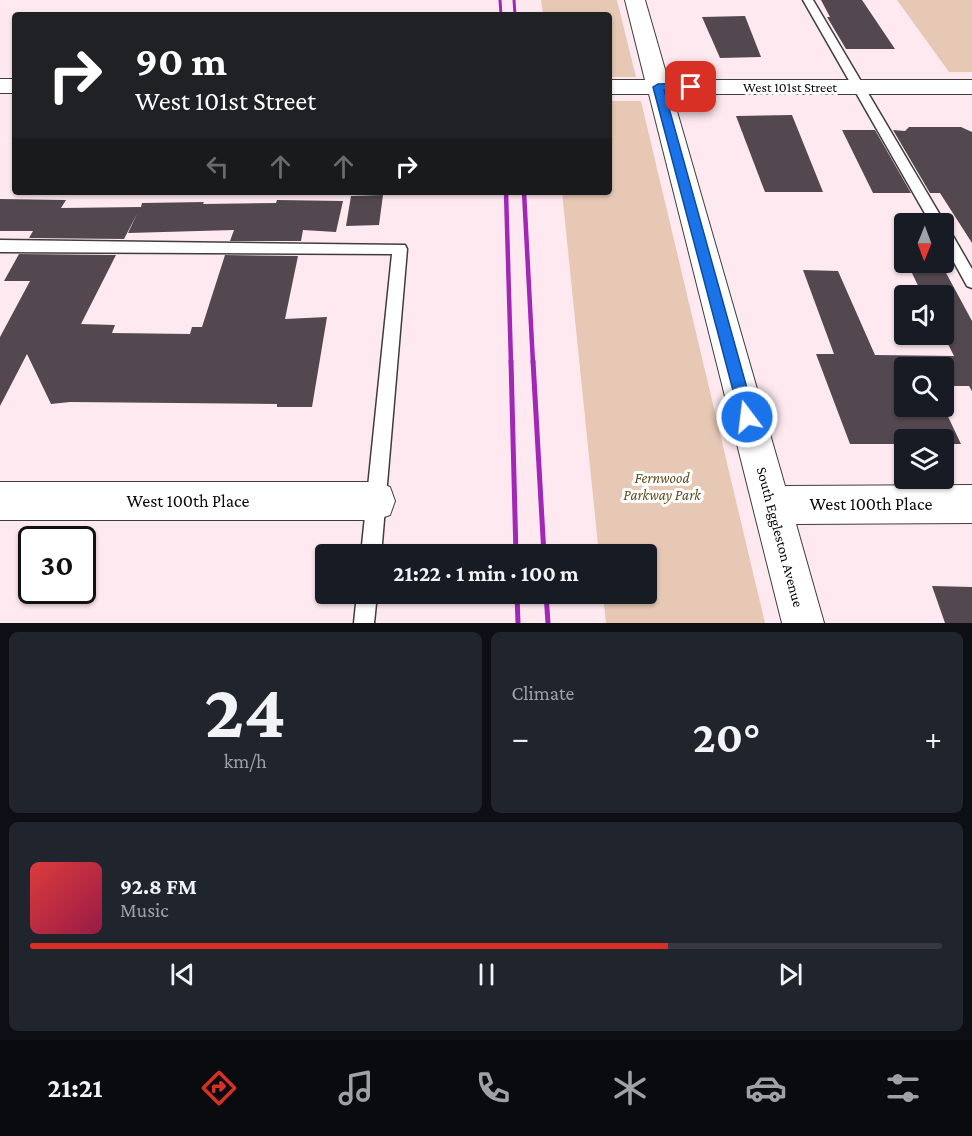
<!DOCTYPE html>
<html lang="en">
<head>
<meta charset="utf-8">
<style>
	:root { --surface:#171b24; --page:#20242c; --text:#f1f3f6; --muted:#9ea1a6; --line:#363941; --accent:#d93025 }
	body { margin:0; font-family:"Crimson Pro",serif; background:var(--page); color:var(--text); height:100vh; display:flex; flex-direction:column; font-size:22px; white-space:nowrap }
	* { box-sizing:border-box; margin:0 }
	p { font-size:20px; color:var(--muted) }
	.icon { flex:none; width:33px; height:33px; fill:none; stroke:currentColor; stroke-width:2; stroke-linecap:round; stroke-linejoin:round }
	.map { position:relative; height:623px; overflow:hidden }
	.drawer { display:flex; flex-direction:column; gap:9px; padding:9px; background:#0d0f14; flex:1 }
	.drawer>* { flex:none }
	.hud { position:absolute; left:12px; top:12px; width:600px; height:183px; border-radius:6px; box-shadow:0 2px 4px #0004; background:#202124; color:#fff; overflow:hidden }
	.needle { width:39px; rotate:181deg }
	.buttons { position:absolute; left:894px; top:213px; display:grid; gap:12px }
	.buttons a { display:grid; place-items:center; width:60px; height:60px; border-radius:6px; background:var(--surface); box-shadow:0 2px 4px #0004; font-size:30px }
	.speed { position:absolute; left:18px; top:526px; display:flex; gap:12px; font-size:30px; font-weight:700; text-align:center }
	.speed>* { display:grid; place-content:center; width:78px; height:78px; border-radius:50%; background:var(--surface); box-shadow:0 2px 4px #0004; line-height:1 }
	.speed .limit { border:3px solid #111; border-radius:9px; background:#fff; color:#111 }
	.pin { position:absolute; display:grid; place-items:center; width:51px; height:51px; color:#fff; margin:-26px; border-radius:12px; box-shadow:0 3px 9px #0006 }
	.me { position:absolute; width:66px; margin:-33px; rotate:345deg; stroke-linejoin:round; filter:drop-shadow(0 0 4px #0008) }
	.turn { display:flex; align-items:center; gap:21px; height:126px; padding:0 24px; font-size:27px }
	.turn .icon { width:78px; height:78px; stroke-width:2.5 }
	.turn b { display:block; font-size:42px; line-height:51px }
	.lanes { display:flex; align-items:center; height:57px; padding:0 24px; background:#0003; justify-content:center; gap:30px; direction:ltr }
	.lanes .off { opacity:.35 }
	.big { font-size:45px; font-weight:700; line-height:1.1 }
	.drawer .tile { flex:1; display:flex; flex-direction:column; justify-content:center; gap:9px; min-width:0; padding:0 21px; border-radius:9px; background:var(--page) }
	.drawer .dial { align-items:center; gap:0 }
	.dial b { font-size:78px; line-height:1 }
	.song { display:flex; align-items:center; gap:18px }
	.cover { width:72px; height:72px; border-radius:9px; background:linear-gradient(135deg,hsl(0 70% 55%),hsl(340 70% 35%)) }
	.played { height:6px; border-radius:3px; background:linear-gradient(90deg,var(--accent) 70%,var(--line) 70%) }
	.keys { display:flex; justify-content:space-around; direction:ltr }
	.heat { display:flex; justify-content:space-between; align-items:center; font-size:33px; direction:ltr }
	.drawer .tiles { flex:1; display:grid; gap:9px; grid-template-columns:1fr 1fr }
	.tile:last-child { grid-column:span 2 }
	.trip { position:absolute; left:315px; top:544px; width:342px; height:60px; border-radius:6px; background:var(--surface); box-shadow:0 2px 4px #0004; font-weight:700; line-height:60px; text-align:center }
	.tabs { display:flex; height:96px; justify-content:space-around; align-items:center; background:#090b0e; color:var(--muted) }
	.tabs .icon { width:42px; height:42px }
	.tabs .selected { color:var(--accent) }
	.tabs b { font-size:27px; color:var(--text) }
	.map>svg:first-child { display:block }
	.green { fill:#e7c8b5 }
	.building { fill:#534850 }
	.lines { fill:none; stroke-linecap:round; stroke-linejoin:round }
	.lane-casing { stroke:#3e3e3e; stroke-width:3 }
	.street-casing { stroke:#3e3e3e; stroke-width:2 }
	.lane { fill:#fff; fill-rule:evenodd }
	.street { fill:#fff; fill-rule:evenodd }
	.rail-far2 { stroke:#a227b7; stroke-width:3 }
	.rail-far1 { stroke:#a227b7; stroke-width:4.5 }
	.rail { stroke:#a227b7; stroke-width:5 }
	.route { fill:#1a73e8; stroke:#114b97; stroke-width:1.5 }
	.labels { text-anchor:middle; stroke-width:6; stroke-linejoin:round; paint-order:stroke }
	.far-street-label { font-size:14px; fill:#0b0b0b; stroke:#fff }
	.park-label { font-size:15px; font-style:italic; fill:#604c1e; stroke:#fff }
	.street-label { font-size:15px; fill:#0b0b0b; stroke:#fff }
	.near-street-label { font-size:18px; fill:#0b0b0b; stroke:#fff }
</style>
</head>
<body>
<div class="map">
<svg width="972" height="623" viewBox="0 0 972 623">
	<rect width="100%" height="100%" fill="#ffe9f0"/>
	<g class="green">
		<path d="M541 0H617L636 77H609V15H543Z"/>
		<path d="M897 0H972V72H949Z"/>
		<path d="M609 101H641L765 623H606L603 594H646V555H599L562 192H609Z"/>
	</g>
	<g class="building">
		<path d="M821 0H862L895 49H846L827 17H830Z"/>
		<path d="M745 16 761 57 720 58 702 17Z"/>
		<path d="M792 115 823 192H765L736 116Z"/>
		<path d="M909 127H961L972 132V243L940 193H930L893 130 905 131Z"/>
		<path d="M842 130H875L911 193H873Z"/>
		<path d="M383 195 379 225 346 226 351 196Z"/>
		<path d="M0 199 66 200 61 208 141 207 142 203 204 202 203 204 276 203 277 200 343 201 336 232 303 230 301 241H230L234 230 128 233 137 214 124 239 29 238 33 231H0Z"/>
		<path d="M19 254 116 255 81 324 115 325 112 333 190 334 192 327H202L225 255 298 256 285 319 327 317 312 407H277V404L70 402 51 404 27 354 0 406V337L30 281H4Z"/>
		<path d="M803 270 838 271 875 355 954 356 943 334 944 296H923L911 271H945L972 321V391L969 386H944V368H904V406H943L961 444H944V440H904V444H850L816 354H834Z"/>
		<path d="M932 586 972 587V623H945Z"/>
	</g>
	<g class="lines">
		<g class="lane-casing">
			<g id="lane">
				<path d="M803 0H813L943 220 945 224 944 226V224H931Z"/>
				<path d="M944 228 949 229 972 269V288L967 286 944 244Z"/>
				<path d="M0 240 405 245 407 249 381 555H361L392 254 0 252Z"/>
				<path d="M357 594H377L374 623H354Z"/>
			</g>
		</g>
		<g class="street-casing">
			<g id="street">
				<path d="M625 0H645L668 80H972V94H672L785 486 972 485V523L796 524 824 623H782L649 94H609V80H645Z"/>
				<rect x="0" y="79" width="15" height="14"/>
				<path d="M0 482H376L390 487 395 501 390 515 376 520H0Z"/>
			</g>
		</g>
		<use href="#lane" class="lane"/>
		<use href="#street" class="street"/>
		<g class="rail-far2">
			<path d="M500 0 501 15"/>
			<path d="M514 0 515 15"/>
		</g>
		<g class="rail-far1">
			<path d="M506 192 511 363"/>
			<path d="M524 192 533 363"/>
		</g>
		<g class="rail">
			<path d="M511 361 516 555"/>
			<path d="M533 361 544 555"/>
			<path d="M517 594 518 623"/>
			<path d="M546 594 548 623"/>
		</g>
	</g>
	<path class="route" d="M691 83 696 87 695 89 664 90 755 417 753 422 747 424 742 422 740 417 653 87 658 84Z"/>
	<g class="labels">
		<g class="far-street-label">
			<text x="790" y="92">West 101st Street</text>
		</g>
		<g class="park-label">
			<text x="662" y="483">Fernwood<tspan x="662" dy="17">Parkway Park</tspan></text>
		</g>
		<g class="street-label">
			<text transform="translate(780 537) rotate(75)" y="5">South Eggleston Avenue</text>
		</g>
		<g class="near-street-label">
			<text x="188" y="507">West 100th Place</text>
			<text x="871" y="510">West 100th Place</text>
		</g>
	</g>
</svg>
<div class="buttons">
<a><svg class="needle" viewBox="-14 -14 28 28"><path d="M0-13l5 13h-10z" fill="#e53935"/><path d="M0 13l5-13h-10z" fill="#9ea1a6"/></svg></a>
<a><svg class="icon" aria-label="sound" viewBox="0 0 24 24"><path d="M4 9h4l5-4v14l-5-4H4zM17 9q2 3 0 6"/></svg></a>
<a><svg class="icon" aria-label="search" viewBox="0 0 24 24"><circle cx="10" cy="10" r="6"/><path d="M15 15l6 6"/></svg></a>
<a><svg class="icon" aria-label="layers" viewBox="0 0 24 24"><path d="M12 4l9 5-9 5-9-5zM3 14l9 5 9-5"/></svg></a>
</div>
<div class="speed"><div class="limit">30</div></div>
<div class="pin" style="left:691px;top:87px;background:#d93025"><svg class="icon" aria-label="arrive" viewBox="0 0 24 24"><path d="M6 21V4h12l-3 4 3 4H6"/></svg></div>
<svg class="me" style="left:747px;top:417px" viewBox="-20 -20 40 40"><circle r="17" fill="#1a73e8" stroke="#fff" stroke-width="3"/><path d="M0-11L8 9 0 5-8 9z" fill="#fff"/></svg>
<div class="trip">21:22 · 1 min · 100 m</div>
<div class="hud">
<div class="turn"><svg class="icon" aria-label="right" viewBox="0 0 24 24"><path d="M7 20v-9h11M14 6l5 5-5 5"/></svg><div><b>90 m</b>West 101st Street</div></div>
<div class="lanes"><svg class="icon off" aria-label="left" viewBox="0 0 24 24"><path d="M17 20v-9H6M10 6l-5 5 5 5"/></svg><svg class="icon off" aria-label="ahead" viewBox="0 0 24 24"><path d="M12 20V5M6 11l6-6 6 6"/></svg><svg class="icon off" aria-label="ahead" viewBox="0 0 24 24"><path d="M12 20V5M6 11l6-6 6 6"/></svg><svg class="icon" aria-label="right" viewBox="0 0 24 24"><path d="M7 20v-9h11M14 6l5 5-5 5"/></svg></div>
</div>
</div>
<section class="drawer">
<div class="tiles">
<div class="tile dial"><b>24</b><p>km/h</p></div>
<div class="tile"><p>Climate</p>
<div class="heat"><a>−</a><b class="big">20°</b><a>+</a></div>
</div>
<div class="tile">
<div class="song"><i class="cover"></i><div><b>92.8 FM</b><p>Music</p></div></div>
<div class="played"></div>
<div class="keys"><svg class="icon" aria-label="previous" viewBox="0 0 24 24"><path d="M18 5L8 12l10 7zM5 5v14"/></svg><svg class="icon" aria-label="pause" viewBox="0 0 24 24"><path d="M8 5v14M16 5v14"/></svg><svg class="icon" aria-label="next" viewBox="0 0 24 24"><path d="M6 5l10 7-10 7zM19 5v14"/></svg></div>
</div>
</div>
</section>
<nav class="tabs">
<b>21:21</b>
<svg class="icon selected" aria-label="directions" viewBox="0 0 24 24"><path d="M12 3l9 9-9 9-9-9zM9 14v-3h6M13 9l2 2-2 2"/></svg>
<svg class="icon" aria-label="music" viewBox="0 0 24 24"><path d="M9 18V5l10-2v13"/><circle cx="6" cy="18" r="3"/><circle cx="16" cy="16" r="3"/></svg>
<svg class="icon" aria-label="phone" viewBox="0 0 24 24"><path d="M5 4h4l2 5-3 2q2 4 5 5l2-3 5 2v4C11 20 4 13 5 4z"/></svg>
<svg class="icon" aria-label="climate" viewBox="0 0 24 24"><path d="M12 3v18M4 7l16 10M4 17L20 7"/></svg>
<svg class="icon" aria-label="car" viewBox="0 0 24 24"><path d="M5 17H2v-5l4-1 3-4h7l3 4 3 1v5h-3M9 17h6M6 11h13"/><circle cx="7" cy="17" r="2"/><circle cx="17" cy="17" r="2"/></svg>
<svg class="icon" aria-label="filters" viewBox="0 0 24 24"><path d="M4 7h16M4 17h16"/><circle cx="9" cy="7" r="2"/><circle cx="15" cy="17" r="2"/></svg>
</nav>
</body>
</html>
